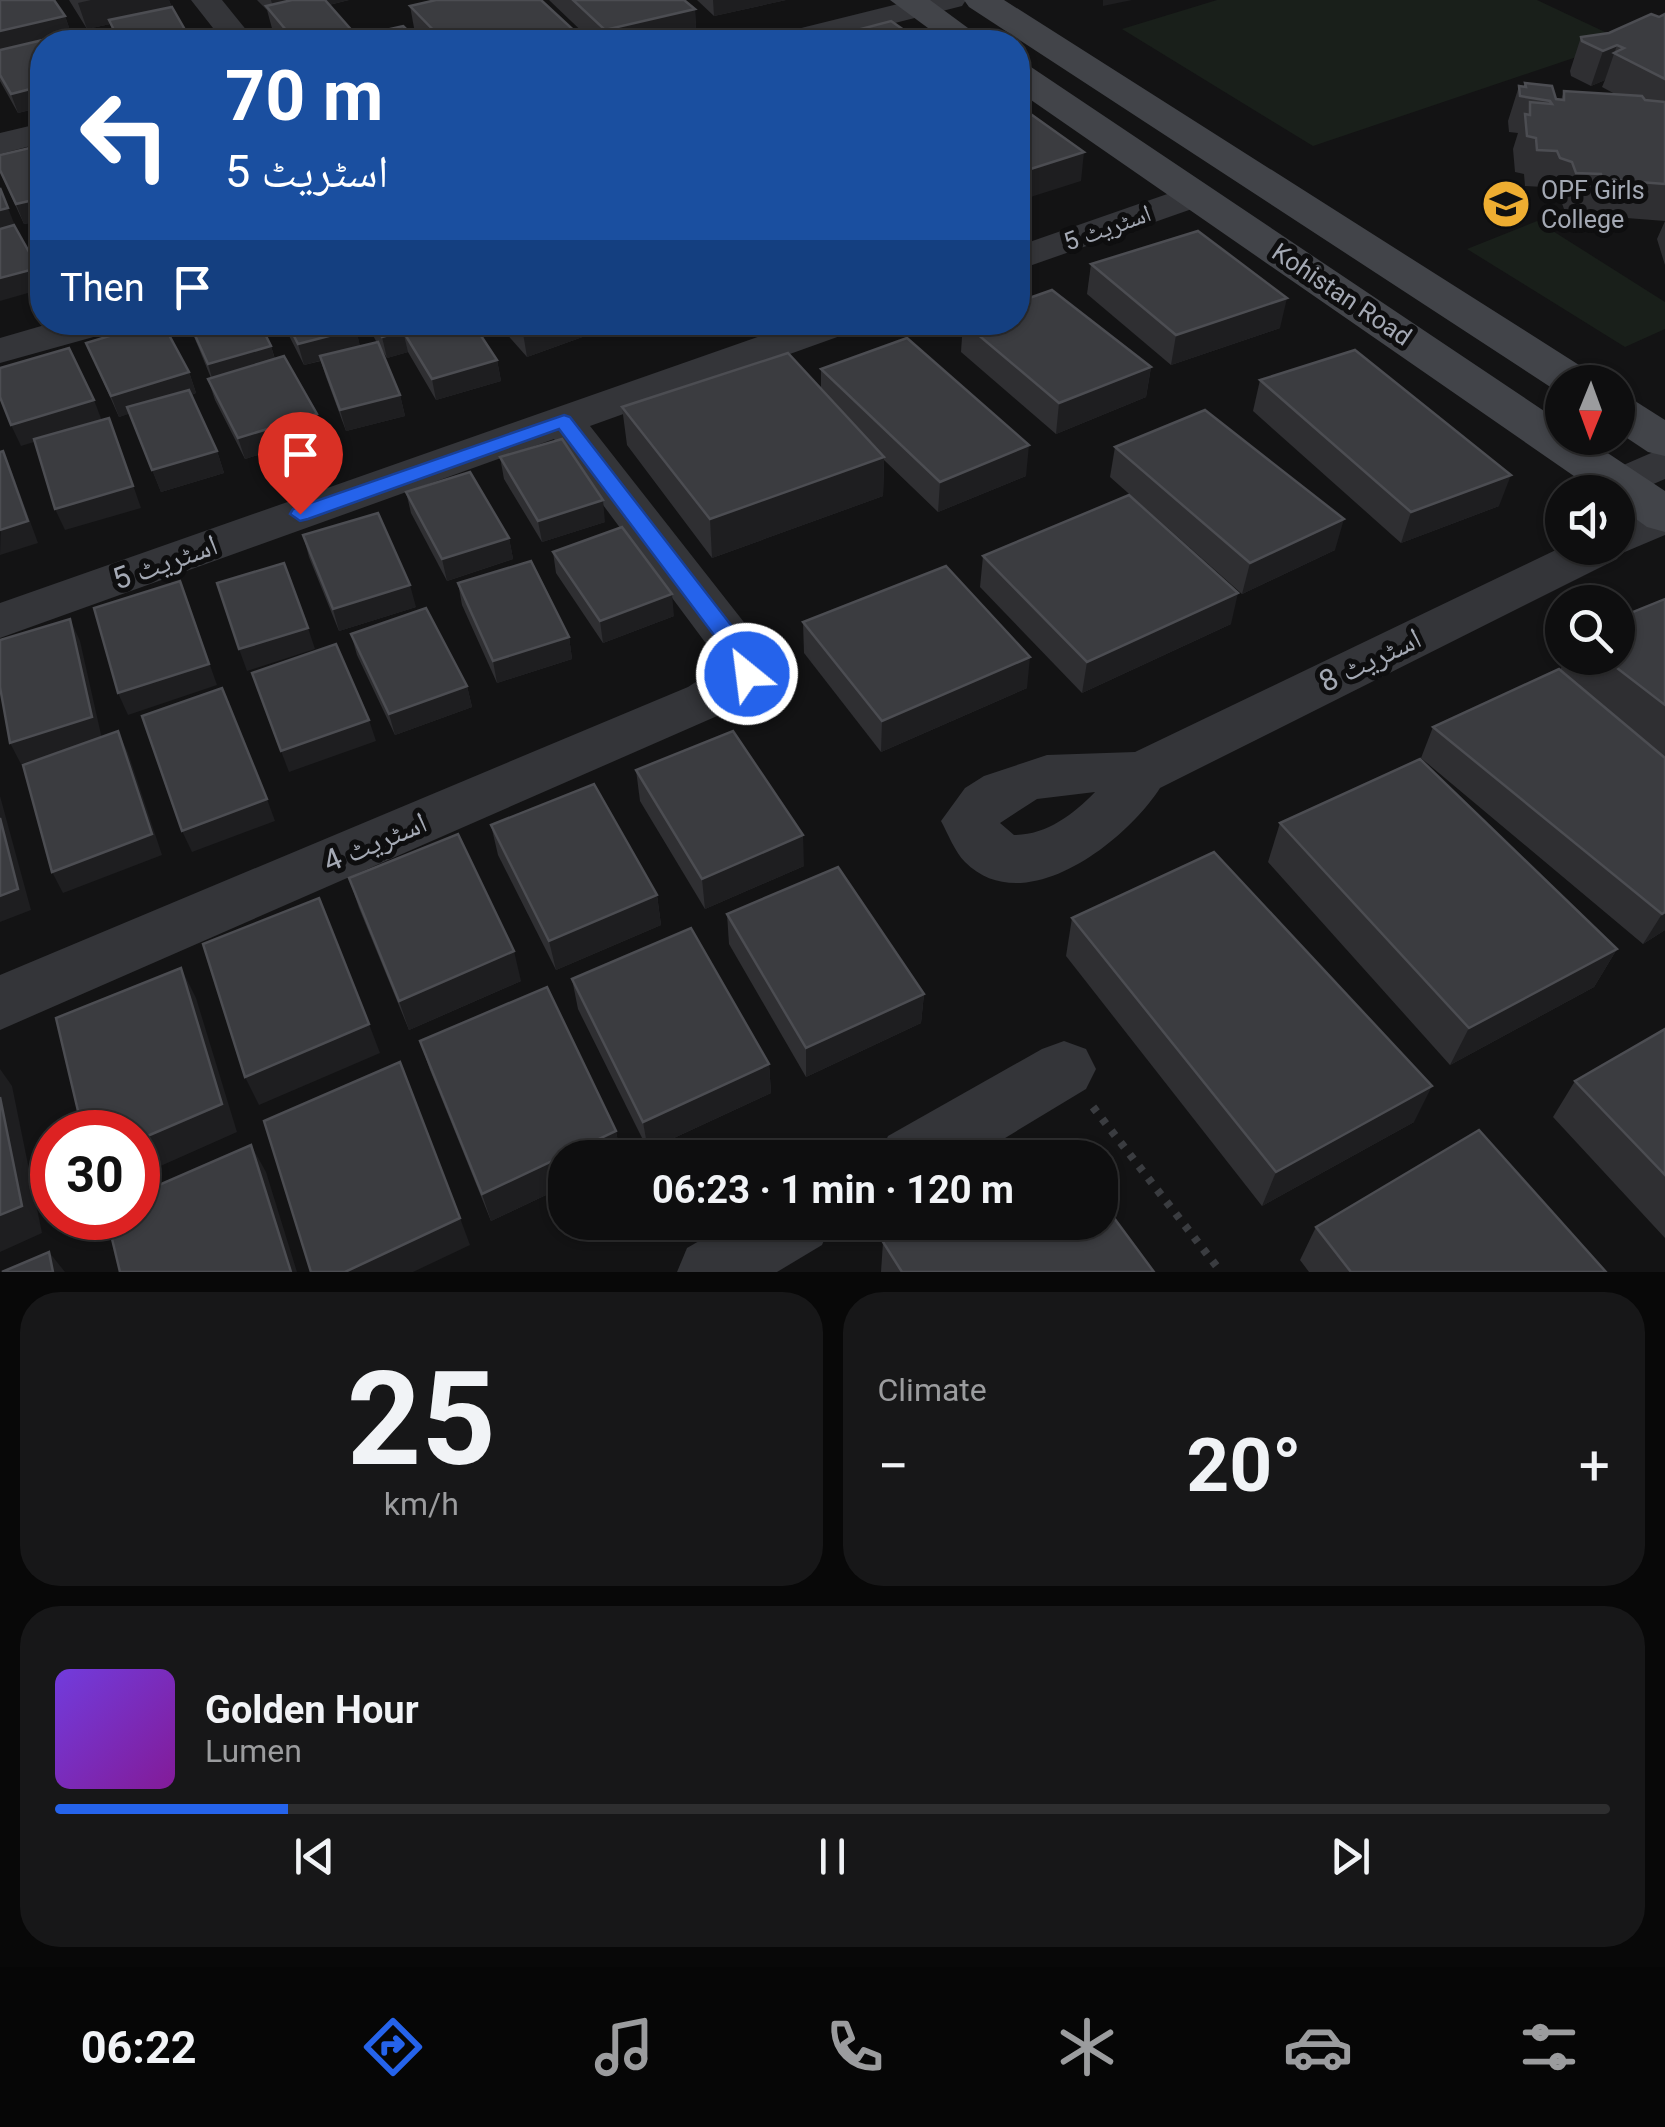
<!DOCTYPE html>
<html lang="en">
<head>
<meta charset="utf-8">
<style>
	:root { --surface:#0e0e0f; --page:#171718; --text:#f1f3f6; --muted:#9b9c9e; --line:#2e2e2f; --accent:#2563eb }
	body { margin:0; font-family:Roboto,"Noto Naskh Arabic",sans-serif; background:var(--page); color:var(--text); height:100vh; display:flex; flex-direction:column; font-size:38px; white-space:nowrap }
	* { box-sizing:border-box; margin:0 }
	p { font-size:32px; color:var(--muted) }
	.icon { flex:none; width:55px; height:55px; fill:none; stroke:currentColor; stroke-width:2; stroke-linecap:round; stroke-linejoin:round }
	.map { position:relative; height:1272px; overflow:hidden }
	.drawer { display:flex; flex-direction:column; gap:20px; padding:20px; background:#080808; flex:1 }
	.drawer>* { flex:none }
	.guide { position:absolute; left:30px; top:30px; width:1000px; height:305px; border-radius:40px; box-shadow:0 2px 8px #0004,0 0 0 2px var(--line); background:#1a4fa0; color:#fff; overflow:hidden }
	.needle { width:65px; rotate:181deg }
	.controls { position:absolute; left:1545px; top:365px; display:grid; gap:20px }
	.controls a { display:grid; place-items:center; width:90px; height:90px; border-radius:50%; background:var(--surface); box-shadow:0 2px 8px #0004,0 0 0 2px var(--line); font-size:50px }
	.speed { position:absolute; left:30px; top:1110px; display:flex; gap:20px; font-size:50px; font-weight:700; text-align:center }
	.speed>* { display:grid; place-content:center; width:130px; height:130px; border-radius:50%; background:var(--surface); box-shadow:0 2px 8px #0004,0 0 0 2px var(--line); line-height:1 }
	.speed .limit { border:15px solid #d22; background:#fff; color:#111 }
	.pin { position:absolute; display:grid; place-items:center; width:85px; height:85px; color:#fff; margin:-102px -42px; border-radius:50% 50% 50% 0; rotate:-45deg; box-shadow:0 0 10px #0007 }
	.pin .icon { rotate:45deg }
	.me { position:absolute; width:110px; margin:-55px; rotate:331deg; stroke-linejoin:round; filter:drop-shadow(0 0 8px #0008) }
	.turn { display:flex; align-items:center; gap:35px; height:210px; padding:0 30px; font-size:45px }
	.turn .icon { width:130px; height:130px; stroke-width:2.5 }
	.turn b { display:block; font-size:70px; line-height:85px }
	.then { display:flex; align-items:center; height:95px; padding:0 30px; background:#0003; gap:20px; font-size:38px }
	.big { font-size:75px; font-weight:700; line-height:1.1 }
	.drawer .tile { flex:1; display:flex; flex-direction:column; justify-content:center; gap:15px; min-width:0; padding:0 35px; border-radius:40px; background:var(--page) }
	.drawer .dial { align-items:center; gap:0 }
	.dial b { font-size:130px; line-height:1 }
	.song { display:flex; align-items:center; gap:30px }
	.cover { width:120px; height:120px; border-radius:15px; background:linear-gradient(135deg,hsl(260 70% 55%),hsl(290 70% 35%)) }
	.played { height:10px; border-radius:5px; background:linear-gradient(90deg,var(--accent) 15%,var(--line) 15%) }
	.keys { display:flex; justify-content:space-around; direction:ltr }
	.heat { display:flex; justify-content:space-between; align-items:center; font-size:55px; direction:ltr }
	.drawer .tiles { flex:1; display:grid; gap:20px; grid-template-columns:1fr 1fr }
	.tile:last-child { grid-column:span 2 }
	.trip { position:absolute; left:548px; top:1140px; width:570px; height:100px; border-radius:40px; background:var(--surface); box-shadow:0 2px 8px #0004,0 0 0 2px var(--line); font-weight:700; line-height:100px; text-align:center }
	.dock { display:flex; height:160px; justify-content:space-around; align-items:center; background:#060606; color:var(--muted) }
	.dock .icon { width:70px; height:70px }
	.dock .active { color:var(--accent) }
	.dock b { font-size:45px; color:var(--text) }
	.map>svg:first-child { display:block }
	.green { fill:#191f1a }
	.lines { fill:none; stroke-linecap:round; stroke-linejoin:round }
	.path { stroke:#3a3c40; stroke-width:8; stroke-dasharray:6 9; stroke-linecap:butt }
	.street { fill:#343539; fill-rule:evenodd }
	.secondary { fill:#424449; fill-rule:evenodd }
	.wall { fill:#2f2f32 }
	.shaded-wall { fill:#1e1e20 }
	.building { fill:#3b3c40; stroke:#4c4d52; stroke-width:2.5 }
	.route { fill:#2563eb; stroke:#184099; stroke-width:2.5 }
	.labels { text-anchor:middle; stroke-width:10; stroke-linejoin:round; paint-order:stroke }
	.far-poi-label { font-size:25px; fill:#a4a9b4; stroke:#0e0e0f; text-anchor:start }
	.far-street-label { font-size:25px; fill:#a4a9b4; stroke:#0e0e0f }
	.street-label { font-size:30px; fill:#a4a9b4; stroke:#0e0e0f }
</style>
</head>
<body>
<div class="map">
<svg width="1665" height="1272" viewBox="0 0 1665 1272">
	<rect width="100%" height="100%" fill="#131314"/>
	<g class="green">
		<path d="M1217 0H1537L1624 41 1313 146 1122 29Z"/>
		<path d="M1537 221 1665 302V329L1625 347 1467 249Z"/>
	</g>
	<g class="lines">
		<path class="path" d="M1093 1107 1221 1272"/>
		<g class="street">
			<path d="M191 0H222L256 42H224Z"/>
			<path d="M914 0H966L962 6 820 42H768L773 35Z"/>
			<path d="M42 123V143L0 154V133Z"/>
			<path d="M1196 184 1209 187 1214 195 1209 203 1018 270V246Z"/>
			<path d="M55 322H121L115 331 0 363V338Z"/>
			<path d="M800 322H860L854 331 590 426 765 649C785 684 750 697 724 713L0 1030V975L688 687 722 665 554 439 0 638V603Z"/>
			<path d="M1665 447V479L1621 498 1618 492H1604L1598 483 1605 473Z"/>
			<path d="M1665 501V535L1620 554 1617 559 1160 788C1127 840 1025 922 965 862 955 852 948 834 941 821L965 788 984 776 1047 755 1135 752 1562 547 1618 548V520ZM1095 792C1073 815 1046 835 1014 835L1000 823 1037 799Z"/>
			<path d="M1064 1041 1086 1049 1096 1069 1086 1089 972 1158H878L888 1136 1042 1049Z"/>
			<path d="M732 1222H832L822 1245 777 1272H677L687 1248Z"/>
		</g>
		<g class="secondary">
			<path d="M890 0H930L987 42H947Z"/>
			<path d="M964 0H1004L1590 372 1597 382H1562V393L1558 392 969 7Z"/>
			<path d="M1018 64 1031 67 1562 423V438H1585L1665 491V532L1647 527 1618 506V492H1597L1018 91Z"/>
			<path d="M1618 397 1635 401 1665 420V456L1648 452 1618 432Z"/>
		</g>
	</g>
	<g class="wall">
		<path d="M0 0 65 16 74 42H42V107L18 113 0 81Z"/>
		<path d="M69 0H169L172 8 192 42H117L110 24 87 29Z"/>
		<path d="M257 0H349L329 5 362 42H281L273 32 267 10Z"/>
		<path d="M549 0H684L695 9 696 36 668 42H593Z"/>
		<path d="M697 0H786L714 16Z"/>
		<path d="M410 6 581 37 582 42H424L415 33Z"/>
		<path d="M1665 14V265L1657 239 1665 221 1588 215V211L1564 209 1560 198 1548 194 1544 187 1525 186 1524 174 1515 172 1513 149 1518 133 1509 132 1508 121 1519 86 1524 87 1525 83 1556 99 1561 100 1564 91 1615 94 1602 87 1605 80 1591 86 1571 76 1570 71 1581 37 1609 33Z"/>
		<path d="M42 145V242L34 222 24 224 0 172V155Z"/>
		<path d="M1091 264 1280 328 1171 365 1087 294Z"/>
		<path d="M188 322H259L271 346 275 359 323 435 245 459 215 400 208 379 211 378Z"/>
		<path d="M282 322H352L356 329 360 347 377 343 366 322H472L497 360 501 381 436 400 408 352 387 358 379 345 400 395 405 416 346 431 326 377 321 361 304 365Z"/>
		<path d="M496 322H624L527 357Z"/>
		<path d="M963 322 1151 367 1146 397 1056 434 961 352Z"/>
		<path d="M86 343 189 372 196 393 191 395 217 451 224 473 161 492 130 413 119 417Z"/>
		<path d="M821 369 1026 476 938 512 884 460 883 496 712 558 627 445 622 407 821 389Z"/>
		<path d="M1260 380 1499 506 1401 543 1253 411Z"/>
		<path d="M1115 447 1335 550 1242 594 1110 477Z"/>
		<path d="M500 457 605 522 542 542 504 479Z"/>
		<path d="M406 492 509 538 513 559 447 581 411 513Z"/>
		<path d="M303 535 416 607 339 631 309 557Z"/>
		<path d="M553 552 674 616 603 643 556 573Z"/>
		<path d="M983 556 1231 624 1082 693 980 587Z"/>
		<path d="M458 583 569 637 572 659 497 683 462 605Z"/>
		<path d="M1665 599V930L1643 944 1421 758 1433 727 1560 670 1566 658H1618Z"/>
		<path d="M803 622 1027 688 881 752 804 653Z"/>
		<path d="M351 634 467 686 472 707 395 735 357 655Z"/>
		<path d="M636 770 804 866 705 909 640 801Z"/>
		<path d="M1280 823 1617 949 1594 987 1450 1065 1268 862Z"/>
		<path d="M491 825 657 895 661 925 556 970 498 855Z"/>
		<path d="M349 878 521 981 409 1030 359 908Z"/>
		<path d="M727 914 924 994 921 1023 806 1077 729 944Z"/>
		<path d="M1072 918 1414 1122 1262 1206 1066 956Z"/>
		<path d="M572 979 769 1064 771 1093 648 1150 578 1009Z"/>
		<path d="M1665 1029V1238L1553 1117 1575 1081Z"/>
		<path d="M420 1041 616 1131 621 1158H565V1186L491 1221 430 1070Z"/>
		<path d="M1316 1227 1606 1272H1309L1300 1260Z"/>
		<path d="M883 1242 1154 1272H881Z"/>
	</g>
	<g class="shaded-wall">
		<path d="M91 0H169L173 11 87 29 78 3Z"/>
		<path d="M271 0H349L276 18Z"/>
		<path d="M713 0H786L714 16Z"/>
		<path d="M1103 0H1132L1103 6Z"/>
		<path d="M695 9 696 36 668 42H607L605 30Z"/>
		<path d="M65 16 74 42H42L0 60V31Z"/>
		<path d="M581 37 582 42H558Z"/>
		<path d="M1617 45 1605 80 1591 86 1603 51Z"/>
		<path d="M42 86V107L18 113 11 94Z"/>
		<path d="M1084 152 1081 181 1018 201V173Z"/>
		<path d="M42 198V220L24 224 16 204Z"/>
		<path d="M8 208 16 228 0 232V210Z"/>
		<path d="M38 268 42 278V289L0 301V278Z"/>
		<path d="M1287 298 1280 328 1171 365 1176 335Z"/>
		<path d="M534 322H624L527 357 522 327Z"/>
		<path d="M356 329 361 350 304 365 298 344Z"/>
		<path d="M403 331 408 352 387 358 382 337Z"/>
		<path d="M271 346 277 367 214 385 208 364Z"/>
		<path d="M497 360 501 381 436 400 432 379Z"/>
		<path d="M1151 367 1146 397 1056 434 1059 403Z"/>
		<path d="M189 372 196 393 119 417 111 396Z"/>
		<path d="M400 395 405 416 346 431 340 410Z"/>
		<path d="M94 400 102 421 21 446 11 425Z"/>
		<path d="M317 414 323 435 245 459 238 438Z"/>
		<path d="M117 439 141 508 65 530 55 509Z"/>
		<path d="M1029 445 1026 476 938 512 940 482Z"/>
		<path d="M3 451 12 472 38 543 0 555Z"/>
		<path d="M217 451 224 473 161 492 152 470Z"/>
		<path d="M884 457 883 496 712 558 710 519Z"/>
		<path d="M1511 475 1499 506 1401 543 1411 512Z"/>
		<path d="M603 500 605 522 542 542 538 521Z"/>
		<path d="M1344 519 1335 550 1242 594 1250 563Z"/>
		<path d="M509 538 513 559 447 581 442 559Z"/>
		<path d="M180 581 217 685 128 715 118 693Z"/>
		<path d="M410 585 416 607 339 631 333 609Z"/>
		<path d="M1238 593 1231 624 1082 693 1087 662Z"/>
		<path d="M672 594 674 616 603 643 600 621Z"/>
		<path d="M70 619 80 641 102 739 21 764 10 743Z"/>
		<path d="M308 628 315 649 247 671 239 649Z"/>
		<path d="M569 637 572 659 497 683 493 661Z"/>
		<path d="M1030 657 1027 688 881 752 882 721Z"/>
		<path d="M467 686 472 707 395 735 389 714Z"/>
		<path d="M369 720 376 741 289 772 281 751Z"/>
		<path d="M118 731 128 753 162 855 63 893 52 872Z"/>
		<path d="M0 796 31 910 0 922Z"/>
		<path d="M267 799 275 821 192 852 182 831Z"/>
		<path d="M803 835 804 866 705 909 702 879Z"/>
		<path d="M657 895 661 925 556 970 549 941Z"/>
		<path d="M1665 912V930L1643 944 1662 914Z"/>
		<path d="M1617 949 1594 987 1450 1065 1469 1028Z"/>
		<path d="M514 951 521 981 409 1030 399 1001Z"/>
		<path d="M181 968 196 998 237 1132 138 1176V1140Z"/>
		<path d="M924 994 921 1023 806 1077V1048Z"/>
		<path d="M369 1024 380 1053 259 1105 245 1077Z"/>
		<path d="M769 1064 771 1093 648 1150 643 1122Z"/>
		<path d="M0 1069 12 1086 42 1233 0 1252Z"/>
		<path d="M1432 1086 1414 1122 1262 1206 1276 1172Z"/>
		<path d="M616 1131 621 1158H565V1186L491 1221 482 1194Z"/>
		<path d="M251 1145 266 1172 297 1272H291Z"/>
		<path d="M460 1218 470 1245 413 1272H345Z"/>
		<path d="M49 1252 65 1272H53Z"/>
	</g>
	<g class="building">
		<path d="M0 0H54L65 16 0 31Z"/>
		<path d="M292 0H325L362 42H296L266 6Z"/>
		<path d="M436 0H541L581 37 558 42H445L410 6Z"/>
		<path d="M573 0H684L695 9 605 30Z"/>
		<path d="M172 7 192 42H120L109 20Z"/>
		<path d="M1651 14 1659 17 1665 14V79L1614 53 1624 48 1617 45 1603 51 1582 41 1581 37 1609 33Z"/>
		<path d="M891 21 921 42H834L827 38Z"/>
		<path d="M403 26 419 42H375L368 34Z"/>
		<path d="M60 36 65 42H42V86L11 94 0 75V50Z"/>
		<path d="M1525 83 1552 86 1556 99 1564 100V91L1642 96 1645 100 1665 102V184L1602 179 1601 174 1576 173 1572 162 1560 158 1557 151 1537 150 1536 138 1527 136 1525 114 1530 115V102L1552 104 1550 101 1520 96 1519 86 1526 87Z"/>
		<path d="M1018 105 1084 152 1018 173Z"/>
		<path d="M42 145V198L16 204 0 170V155Z"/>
		<path d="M0 188 8 208 0 210Z"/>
		<path d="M42 218V237L34 220Z"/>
		<path d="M14 225 38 268 0 278V229Z"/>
		<path d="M1198 231 1287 298 1176 335 1091 264Z"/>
		<path d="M1052 290 1151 367 1059 403 963 322H1018V302Z"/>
		<path d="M156 322H162L189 372 111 396 86 343Z"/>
		<path d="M189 322H259L271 346 208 364Z"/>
		<path d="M287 322H352L356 329 298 344Z"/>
		<path d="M373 322H472L497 360 432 379 403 331 382 337Z"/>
		<path d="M519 322H534L522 327Z"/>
		<path d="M907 338 1029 445 940 482 821 369Z"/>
		<path d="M378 342 400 395 340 410 320 356Z"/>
		<path d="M69 348 94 400 11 425 0 397V368Z"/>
		<path d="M1355 350 1511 475 1411 512 1260 380Z"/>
		<path d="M788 353 884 457 710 519 622 407Z"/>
		<path d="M284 356 317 414 238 438 208 379Z"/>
		<path d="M189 390 217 451 152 470 127 407Z"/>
		<path d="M1205 410 1344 519 1250 563 1115 447Z"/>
		<path d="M109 418 133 486 55 509 34 439Z"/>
		<path d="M562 439 603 500 538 521 500 457Z"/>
		<path d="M3 451 28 521 0 530V452Z"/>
		<path d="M470 472 509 538 442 559 406 492Z"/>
		<path d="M1129 495 1238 593 1087 662 983 556Z"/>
		<path d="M378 513 410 585 333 609 303 535Z"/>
		<path d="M622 527 672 594 600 621 553 552Z"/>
		<path d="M531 561 569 637 493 661 458 583Z"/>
		<path d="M284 563 308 628 239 649 217 583Z"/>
		<path d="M946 566 1030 657 882 721 803 622Z"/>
		<path d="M180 581 209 664 118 693 94 608Z"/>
		<path d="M1665 599V705L1604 658H1618V618Z"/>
		<path d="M426 608 467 686 389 714 351 634Z"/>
		<path d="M70 619 92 717 10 743 0 687V640Z"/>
		<path d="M336 644 369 720 281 751 252 673Z"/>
		<path d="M1559 669 1665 758V912L1662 914 1433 727Z"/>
		<path d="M222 688 267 799 182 831 142 716Z"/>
		<path d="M118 731 152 834 52 872 23 765Z"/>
		<path d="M733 731 803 835 702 879 636 770Z"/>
		<path d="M1420 759 1617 949 1469 1028 1280 823Z"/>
		<path d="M594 784 657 895 549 941 491 825Z"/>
		<path d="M0 818 18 889 0 896Z"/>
		<path d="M458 834 514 951 399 1001 349 878Z"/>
		<path d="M1214 852 1432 1086 1276 1172 1072 918Z"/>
		<path d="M838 867 924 994 806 1048 727 914Z"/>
		<path d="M319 898 369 1024 245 1077 203 944Z"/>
		<path d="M691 928 769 1064 643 1122 572 979Z"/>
		<path d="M181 968 222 1104 138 1140V1132H83L56 1018Z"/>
		<path d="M547 987 616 1131 482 1194 420 1041Z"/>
		<path d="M1665 1029V1175L1575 1081Z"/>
		<path d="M400 1062 460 1218 345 1272H311L264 1121Z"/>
		<path d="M0 1097 22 1206 0 1215Z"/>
		<path d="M1479 1130 1606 1272H1351L1316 1227Z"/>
		<path d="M1057 1141 1069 1158H1029Z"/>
		<path d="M251 1145 291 1272H120L107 1218H138V1194Z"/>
		<path d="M1100 1199 1154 1272H902L883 1242 916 1222H1100Z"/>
		<path d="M49 1252 53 1272H2Z"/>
	</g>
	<path class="route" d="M564 415 570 417 755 656 759 674 755 680H739L735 663 559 429 308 519 300 521 290 514 293 509Z"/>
	<defs>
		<g id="university-disc" transform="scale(2.5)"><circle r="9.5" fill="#eead31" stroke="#0e0e0f"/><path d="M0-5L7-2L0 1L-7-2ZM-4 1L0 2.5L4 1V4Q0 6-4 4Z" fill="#111"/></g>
	</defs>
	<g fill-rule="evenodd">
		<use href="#university-disc" x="1506" y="204"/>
	</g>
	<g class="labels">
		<g class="far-poi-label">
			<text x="1541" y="199">OPF Girls<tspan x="1541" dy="29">College</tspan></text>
		</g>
		<g class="far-street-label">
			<text transform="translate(1107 227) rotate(-20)" y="9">اسٹریٹ 5</text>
			<text transform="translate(1342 294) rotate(34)" y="9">Kohistan Road</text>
		</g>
		<g class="street-label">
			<text transform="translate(165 562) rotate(-20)" y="10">اسٹریٹ 5</text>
			<text transform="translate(1370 660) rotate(-26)" y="10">اسٹریٹ 8</text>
			<text transform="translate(375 842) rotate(-23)" y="10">اسٹریٹ 4</text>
		</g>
	</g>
</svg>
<div class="controls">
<a><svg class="needle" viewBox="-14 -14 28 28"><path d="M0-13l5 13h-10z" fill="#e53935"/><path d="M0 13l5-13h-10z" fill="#9b9c9e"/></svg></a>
<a><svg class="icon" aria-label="sound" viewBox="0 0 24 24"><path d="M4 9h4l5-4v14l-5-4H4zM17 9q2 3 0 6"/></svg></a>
<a><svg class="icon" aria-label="search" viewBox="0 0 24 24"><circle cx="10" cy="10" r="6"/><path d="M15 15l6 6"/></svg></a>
</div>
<div class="speed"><div class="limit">30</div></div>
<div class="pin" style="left:300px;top:514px;background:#d93025"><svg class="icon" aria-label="arrive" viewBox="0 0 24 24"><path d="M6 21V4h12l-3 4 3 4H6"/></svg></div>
<svg class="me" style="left:747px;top:674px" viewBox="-20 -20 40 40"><circle r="17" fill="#2563eb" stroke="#fff" stroke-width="3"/><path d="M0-11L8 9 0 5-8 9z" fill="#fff"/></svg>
<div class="trip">06:23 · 1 min · 120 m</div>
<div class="guide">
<div class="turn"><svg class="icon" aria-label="left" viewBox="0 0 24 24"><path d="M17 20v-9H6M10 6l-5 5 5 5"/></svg><div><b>70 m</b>اسٹریٹ 5</div></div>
<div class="then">Then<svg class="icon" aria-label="arrive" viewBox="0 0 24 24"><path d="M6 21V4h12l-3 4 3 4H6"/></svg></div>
</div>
</div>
<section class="drawer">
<div class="tiles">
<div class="tile dial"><b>25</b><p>km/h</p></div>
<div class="tile"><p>Climate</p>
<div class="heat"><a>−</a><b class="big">20°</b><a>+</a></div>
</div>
<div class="tile">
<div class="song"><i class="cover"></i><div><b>Golden Hour</b><p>Lumen</p></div></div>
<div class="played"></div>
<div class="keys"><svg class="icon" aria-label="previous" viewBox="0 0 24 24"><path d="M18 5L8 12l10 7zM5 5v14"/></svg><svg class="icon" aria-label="pause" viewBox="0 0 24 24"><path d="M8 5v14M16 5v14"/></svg><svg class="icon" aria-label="next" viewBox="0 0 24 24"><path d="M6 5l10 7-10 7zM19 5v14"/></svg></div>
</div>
</div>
</section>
<nav class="dock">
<b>06:22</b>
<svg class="icon active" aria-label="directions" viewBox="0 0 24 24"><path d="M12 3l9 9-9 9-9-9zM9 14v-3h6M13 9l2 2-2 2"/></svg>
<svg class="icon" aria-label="music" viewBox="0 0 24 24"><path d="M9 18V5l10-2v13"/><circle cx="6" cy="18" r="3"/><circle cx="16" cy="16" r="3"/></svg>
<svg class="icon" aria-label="phone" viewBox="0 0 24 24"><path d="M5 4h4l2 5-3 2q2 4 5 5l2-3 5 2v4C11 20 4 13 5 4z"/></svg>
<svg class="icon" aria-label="climate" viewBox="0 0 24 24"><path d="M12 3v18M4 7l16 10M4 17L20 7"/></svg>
<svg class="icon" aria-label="car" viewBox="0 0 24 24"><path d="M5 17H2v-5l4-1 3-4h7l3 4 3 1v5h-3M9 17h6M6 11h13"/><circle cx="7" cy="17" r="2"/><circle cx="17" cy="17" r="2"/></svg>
<svg class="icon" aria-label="filters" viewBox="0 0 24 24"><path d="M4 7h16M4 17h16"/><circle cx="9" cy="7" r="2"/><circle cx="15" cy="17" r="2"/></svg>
</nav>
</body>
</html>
